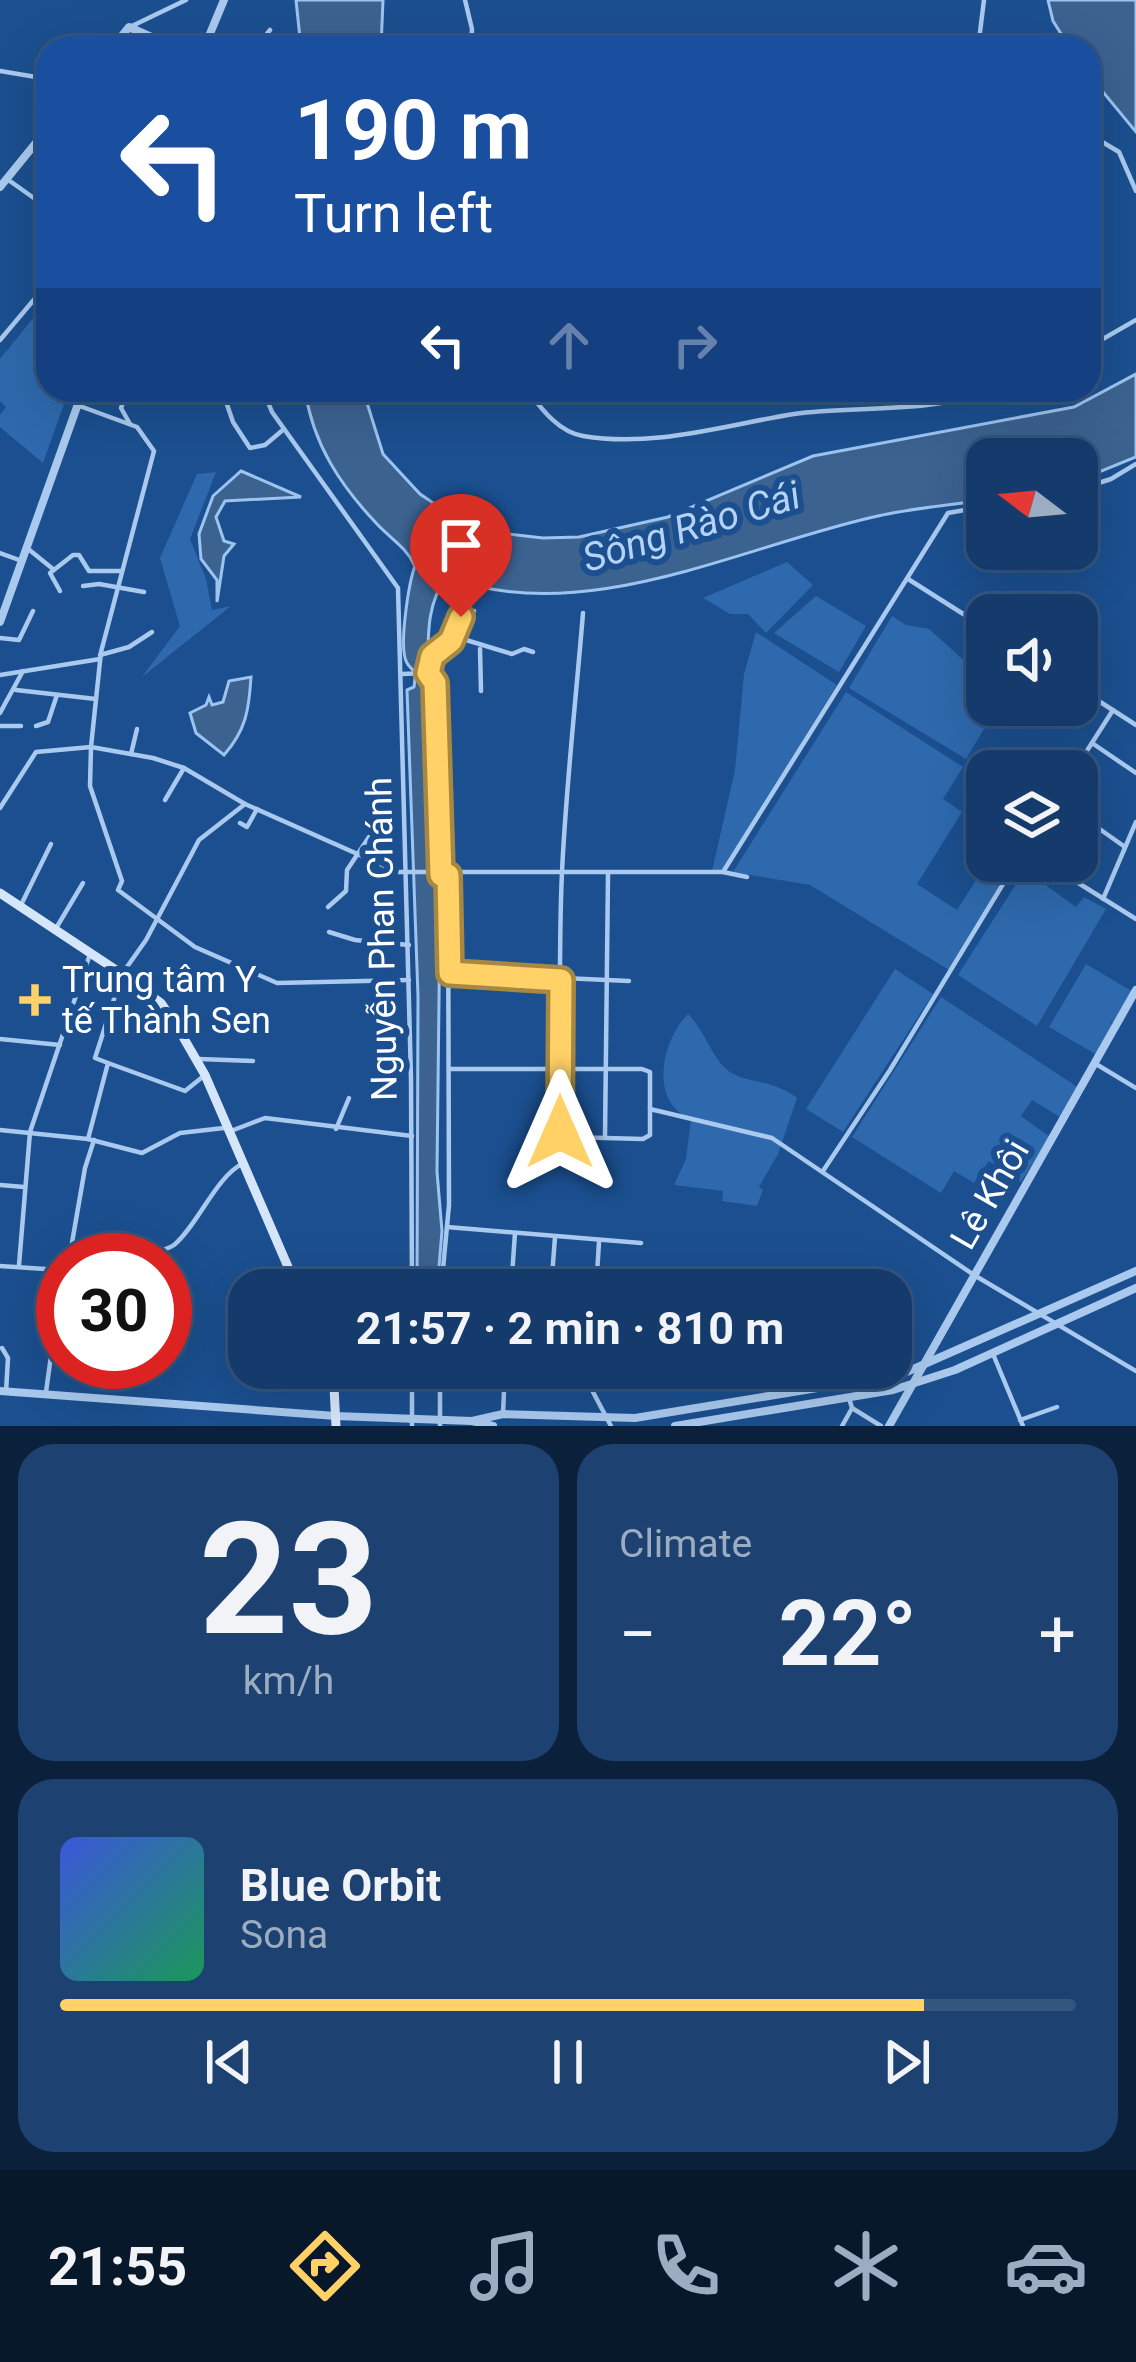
<!DOCTYPE html>
<html lang="en">
<head>
<meta charset="utf-8">
<style>
	:root { --surface:#143b6b; --page:#1d4271; --text:#f1f3f6; --muted:#9dadc1; --line:#33557e; --accent:#ffd166 }
	body { margin:0; font-family:Roboto,sans-serif; background:var(--page); color:var(--text); height:100vh; display:flex; flex-direction:column; font-size:45px; white-space:nowrap }
	* { box-sizing:border-box; margin:0 }
	p { font-size:39px; color:var(--muted) }
	.icon { flex:none; width:66px; height:66px; fill:none; stroke:currentColor; stroke-width:2; stroke-linecap:round; stroke-linejoin:round }
	.map { position:relative; height:1426px; overflow:hidden }
	.details { display:flex; flex-direction:column; gap:18px; padding:18px; background:#0b203b; flex:1 }
	.details>* { flex:none }
	.top-card { position:absolute; left:36px; top:36px; width:1065px; height:366px; border-radius:36px; box-shadow:0 12px 48px #0002,0 0 0 3px var(--line); background:#1a4fa0; color:#fff; overflow:hidden }
	.needle { width:78px; rotate:286deg }
	.tools { position:absolute; left:966px; top:438px; display:grid; gap:24px }
	.tools a { display:grid; place-items:center; width:132px; height:132px; border-radius:24px; background:var(--surface); box-shadow:0 12px 48px #0002,0 0 0 3px var(--line); font-size:60px }
	.speed { position:absolute; left:36px; top:1233px; display:flex; gap:24px; font-size:60px; font-weight:700; text-align:center }
	.speed>* { display:grid; place-content:center; width:156px; height:156px; border-radius:50%; background:var(--surface); box-shadow:0 12px 48px #0002,0 0 0 3px var(--line); line-height:1 }
	.speed .limit { border:18px solid #d22; background:#fff; color:#111 }
	.pin { position:absolute; display:grid; place-items:center; width:102px; height:102px; color:#fff; margin:-123px -51px; border-radius:50% 50% 50% 0; rotate:-45deg; box-shadow:0 0 12px #0007 }
	.pin .icon { rotate:45deg }
	.me { position:absolute; width:132px; margin:-66px; rotate:0deg; stroke-linejoin:round; filter:drop-shadow(0 0 9px #0008) }
	.turn { display:flex; align-items:center; gap:42px; height:252px; padding:0 60px; font-size:54px }
	.turn .icon { width:156px; height:156px; stroke-width:2.5 }
	.turn b { display:block; font-size:84px; line-height:102px }
	.lanes { display:flex; align-items:center; height:114px; padding:0 60px; background:#0003; justify-content:center; gap:60px; direction:ltr }
	.lanes .off { opacity:.35 }
	.big { font-size:90px; font-weight:700; line-height:1.1 }
	.details .tile { flex:1; display:flex; flex-direction:column; justify-content:center; gap:18px; min-width:0; padding:0 42px; border-radius:36px; background:var(--page) }
	.details .dial { align-items:center; gap:0 }
	.dial b { font-size:156px; line-height:1 }
	.song { display:flex; align-items:center; gap:36px }
	.cover { width:144px; height:144px; border-radius:18px; background:linear-gradient(135deg,hsl(230 70% 55%),hsl(150 70% 35%)) }
	.played { height:12px; border-radius:6px; background:linear-gradient(90deg,var(--accent) 85%,var(--line) 85%) }
	.keys { display:flex; justify-content:space-around; direction:ltr }
	.heat { display:flex; justify-content:space-between; align-items:center; font-size:66px; direction:ltr }
	.details .tiles { flex:1; display:grid; gap:18px; grid-template-columns:1fr 1fr }
	.tile:last-child { grid-column:span 2 }
	.trip { position:absolute; left:228px; top:1269px; width:684px; height:120px; border-radius:36px; background:var(--surface); box-shadow:0 12px 48px #0002,0 0 0 3px var(--line); font-weight:700; line-height:120px; text-align:center }
	.menu { display:flex; height:192px; justify-content:space-around; align-items:center; background:#08182b; color:var(--muted) }
	.menu .icon { width:84px; height:84px }
	.menu .current { color:var(--accent) }
	.menu b { font-size:54px; color:var(--text) }
	.map>svg:first-child { display:block }
	.green { fill:#2e69ad }
	.water { fill:#3c6290; stroke:#9cc4f0; stroke-width:3 }
	.lines { fill:none; stroke-linecap:round; stroke-linejoin:round }
	.minor { stroke:#a9c9ee; stroke-width:4.5 }
	.tertiary { stroke:#a9c9ee; stroke-width:8 }
	.secondary { stroke:#d6e6fa; stroke-width:9 }
	.route-casing { stroke:#a68842; stroke-width:30 }
	.route { stroke:#ffd166; stroke-width:21 }
	.poi-dot { fill:#ffd166; stroke:#1b4f8f; stroke-width:4.5 }
	.labels { text-anchor:middle; stroke-width:12; stroke-linejoin:round; paint-order:stroke }
	.street-label { font-size:36px; fill:#fff; stroke:#1b4f8f }
	.poi-label { font-size:36px; fill:#fff; stroke:#1b4f8f; text-anchor:start }
	.water-label { font-size:39px; font-style:italic; fill:#b5d3f5; stroke:#1b4f8f }
</style>
</head>
<body>
<div class="map">
<svg width="1136" height="1426" viewBox="0 0 1136 1426">
	<rect width="100%" height="100%" fill="#1b4f8f"/>
	<g class="green">
		<path d="M48 300V390H69L43 463 0 427V415L6 407 0 401V359Z"/>
		<path d="M216 472 190 539 206 579 212 610 231 606 142 677 180 626 160 558 197 474Z"/>
		<path d="M787 562 813 585 766 633 748 614H730L703 598Z"/>
		<path d="M816 596 866 626 839 672 774 633Z"/>
		<path d="M892 616 906 625 929 629 987 681V705H998L966 759 849 688Z"/>
		<path d="M756 632 837 685 722 871H712L735 770 744 674Z"/>
		<path d="M846 692 963 767 943 799 962 812 917 884 957 910 980 874 1000 887 949 970 810 885 733 872Z"/>
		<path d="M1025 870 1076 907 1084 897 1106 909 1037 1026 958 975Z"/>
		<path d="M1086 964 1135 993 1117 1024 1110 1021 1113 1026 1097 1055 1049 1027Z"/>
		<path d="M895 969 933 994 843 1132 806 1109Z"/>
		<path d="M941 997 1079 1088 1060 1117 1032 1100 1021 1116 1050 1137 1021 1182 989 1161 974 1183 954 1171 941 1193 852 1137Z"/>
		<path d="M688 1014C704 1029 710 1054 726 1069 743 1084 771 1078 797 1098L778 1154 759 1187 763 1190 757 1206 722 1201 723 1191 674 1185 686 1159 691 1119C648 1102 662 1040 688 1014Z"/>
	</g>
	<g class="water">
		<path d="M296 0H383L381 48H301Z"/>
		<path d="M1048 0H1136V132L1089 75V48H1070L1053 21Z"/>
		<path d="M1136 374V457L1077 481V459H987V500C951 505 913 508 878 516 744 545 585 629 447 577 427 602 428 634 428 665L425 667V686L433 689 437 815 434 880 440 914 437 1172 442 1231 437 1290H417L418 996 407 690 414 687C417 665 413 674 407 663 398 648 409 582 415 566 406 547 391 539 377 524 340 485 313 444 305 390H363L383 454 420 494 464 524 489 532 543 538 579 537 668 517 813 456 1074 407Z"/>
		<path d="M241 471 301 497 225 501 216 517 224 541 234 544 224 556 217 602V580L201 559 199 534 213 496Z"/>
		<path d="M251 677C249 710 246 730 224 755L196 733 190 713 206 705 209 697 212 705 223 702 229 681Z"/>
	</g>
	<g class="lines">
		<g class="minor">
			<path d="M465 0 472 29 471 48"/>
			<path d="M132 26 186 0"/>
			<path d="M256 48 270 30"/>
			<path d="M978 48 984 0"/>
			<path d="M0 71 48 79"/>
			<path d="M1089 134 1119 152 1136 191"/>
			<path d="M7 179 48 208"/>
			<path d="M0 340 48 283"/>
			<path d="M1089 347 1136 320"/>
			<path d="M128 390 121 408 130 424"/>
			<path d="M222 390 233 422 250 448 265 445 284 429"/>
			<path d="M263 390 272 412 398 588 411 1079 412 1290"/>
			<path d="M527 390C541 408 558 432 583 436 653 448 725 425 794 414 852 405 931 415 986 390"/>
			<path d="M77 405 137 427 154 451 101 652 91 747 153 758 184 768 245 804 398 872H723L948 513 987 506"/>
			<path d="M1077 490 1111 479 1136 464"/>
			<path d="M27 548 53 569"/>
			<path d="M0 553 22 561"/>
			<path d="M908 579 987 629"/>
			<path d="M83 586 99 584 144 592"/>
			<path d="M60 591 50 573 73 555H79L89 571H120"/>
			<path d="M453 636 512 654 524 649 533 652"/>
			<path d="M0 638 19 640 33 611"/>
			<path d="M480 649 481 691"/>
			<path d="M100 655 129 647 152 632"/>
			<path d="M428 673C434 642 449 650 457 621L474 611"/>
			<path d="M402 674 426 673 435 683 441 875"/>
			<path d="M0 675 100 659"/>
			<path d="M1077 687 1136 725"/>
			<path d="M16 690 96 699"/>
			<path d="M0 713 23 671"/>
			<path d="M0 726H21"/>
			<path d="M36 726 48 722 57 695"/>
			<path d="M1092 743 1136 773"/>
			<path d="M131 754 137 729"/>
			<path d="M1074 771 1113 710"/>
			<path d="M165 800 184 768"/>
			<path d="M0 808 36 752 91 747 90 786 122 881 118 890 195 947 277 983 409 980"/>
			<path d="M1077 813 1125 847"/>
			<path d="M240 823 247 827 257 809"/>
			<path d="M1043 861 1136 919"/>
			<path d="M723 872 747 877"/>
			<path d="M1103 899 1136 822"/>
			<path d="M20 907 51 844"/>
			<path d="M328 907 346 891 347 870 369 837"/>
			<path d="M55 930 83 883"/>
			<path d="M329 932 355 940 409 945"/>
			<path d="M450 973 629 981"/>
			<path d="M0 1039 60 1045"/>
			<path d="M199 1059 253 1061"/>
			<path d="M108 1063 185 1091 205 1075"/>
			<path d="M1096 1064 1136 1088"/>
			<path d="M449 1069H642L650 1072V1135L643 1139 568 1137 560 1132C561 1045 558 958 562 872 566 786 576 699 583 613"/>
			<path d="M650 1109 772 1138 974 1275 1136 1371"/>
			<path d="M336 1129 349 1098"/>
			<path d="M0 1130 88 1139 142 1153 180 1133 224 1128"/>
			<path d="M231 1131 265 1118 412 1136"/>
			<path d="M605 1138 608 874"/>
			<path d="M88 1139 108 1063 95 1058 122 974 146 940 199 840 245 804"/>
			<path d="M823 1171 890 1070 1017 861"/>
			<path d="M0 1185 24 1187"/>
			<path d="M447 1227 641 1243"/>
			<path d="M69 1260 85 1168 94 1140"/>
			<path d="M128 1260C141 1253 163 1253 174 1245 197 1226 216 1177 242 1164"/>
			<path d="M19 1265 30 1132 89 957"/>
			<path d="M0 1266 60 1270"/>
			<path d="M441 1290 449 1205 448 875"/>
			<path d="M511 1290 515 1233"/>
			<path d="M551 1290 555 1237"/>
			<path d="M596 1290 599 1242"/>
			<path d="M2 1348 8 1358 6 1392"/>
			<path d="M993 1354 1023 1426"/>
			<path d="M412 1368V1426"/>
			<path d="M440 1368V1426"/>
			<path d="M591 1368 593 1392 611 1426"/>
			<path d="M46 1392 63 1269"/>
			<path d="M849 1398 852 1408 881 1426"/>
			<path d="M503 1414 505 1368"/>
			<path d="M1020 1420 1057 1407"/>
			<path d="M842 1426 851 1410"/>
		</g>
		<g class="tertiary">
			<path d="M112 48 129 27 176 48"/>
			<path d="M204 48 224 0"/>
			<path d="M0 187 48 128"/>
			<path d="M0 622 83 390"/>
			<path d="M0 1391 336 1416 472 1421 493 1426"/>
			<path d="M472 1421 503 1414 635 1418 902 1374 1136 1271"/>
			<path d="M675 1426 893 1390 955 1370 1136 1288"/>
			<path d="M889 1426 1136 990"/>
		</g>
		<g class="secondary">
			<path d="M0 893 122 974 161 1003 175 1023 205 1075 298 1290"/>
			<path d="M333 1368 336 1426"/>
		</g>
	</g>
	<g class="lines">
		<g class="route-casing">
			<path id="route" d="M461 617 451 641 432 656 428 673 435 683 441 875H448L450 973 561 980 560 1132"/>
		</g>
		<use href="#route" class="route"/>
	</g>
	<path class="poi-dot" d="M29 982h12v12h12v12h-12v12h-12v-12h-12v-12h12z"/>
	<g class="labels">
		<g class="street-label">
			<text transform="translate(381 939) rotate(-91)" y="13">Nguyễn Phan Chánh</text>
			<text transform="translate(989 1194) rotate(-60)" y="13">Lê Khôi</text>
		</g>
		<g class="poi-label">
			<text x="62" y="992">Trung tâm Y<tspan x="62" dy="41">tế Thành Sen</tspan></text>
		</g>
		<g class="water-label">
			<text transform="translate(691 526) rotate(-17)" y="14">Sông Rào Cái</text>
		</g>
	</g>
</svg>
<div class="tools">
<a><svg class="needle" viewBox="-14 -14 28 28"><path d="M0-13l5 13h-10z" fill="#e53935"/><path d="M0 13l5-13h-10z" fill="#9dadc1"/></svg></a>
<a><svg class="icon" aria-label="sound" viewBox="0 0 24 24"><path d="M4 9h4l5-4v14l-5-4H4zM17 9q2 3 0 6"/></svg></a>
<a><svg class="icon" aria-label="layers" viewBox="0 0 24 24"><path d="M12 4l9 5-9 5-9-5zM3 14l9 5 9-5"/></svg></a>
</div>
<div class="speed"><div class="limit">30</div></div>
<div class="pin" style="left:461px;top:617px;background:#d93025"><svg class="icon" aria-label="arrive" viewBox="0 0 24 24"><path d="M6 21V4h12l-3 4 3 4H6"/></svg></div>
<svg class="me" style="left:560px;top:1132px" viewBox="-20 -20 40 40"><path d="M0-17L14 15 0 8-14 15z" fill="#ffd166" stroke="#fff" stroke-width="4"/></svg>
<div class="trip">21:57 · 2 min · 810 m</div>
<div class="top-card">
<div class="turn"><svg class="icon" aria-label="left" viewBox="0 0 24 24"><path d="M17 20v-9H6M10 6l-5 5 5 5"/></svg><div><b>190 m</b>Turn left</div></div>
<div class="lanes"><svg class="icon" aria-label="left" viewBox="0 0 24 24"><path d="M17 20v-9H6M10 6l-5 5 5 5"/></svg><svg class="icon off" aria-label="ahead" viewBox="0 0 24 24"><path d="M12 20V5M6 11l6-6 6 6"/></svg><svg class="icon off" aria-label="right" viewBox="0 0 24 24"><path d="M7 20v-9h11M14 6l5 5-5 5"/></svg></div>
</div>
</div>
<section class="details">
<div class="tiles">
<div class="tile dial"><b>23</b><p>km/h</p></div>
<div class="tile"><p>Climate</p>
<div class="heat"><a>−</a><b class="big">22°</b><a>+</a></div>
</div>
<div class="tile">
<div class="song"><i class="cover"></i><div><b>Blue Orbit</b><p>Sona</p></div></div>
<div class="played"></div>
<div class="keys"><svg class="icon" aria-label="previous" viewBox="0 0 24 24"><path d="M18 5L8 12l10 7zM5 5v14"/></svg><svg class="icon" aria-label="pause" viewBox="0 0 24 24"><path d="M8 5v14M16 5v14"/></svg><svg class="icon" aria-label="next" viewBox="0 0 24 24"><path d="M6 5l10 7-10 7zM19 5v14"/></svg></div>
</div>
</div>
</section>
<nav class="menu">
<b>21:55</b>
<svg class="icon current" aria-label="directions" viewBox="0 0 24 24"><path d="M12 3l9 9-9 9-9-9zM9 14v-3h6M13 9l2 2-2 2"/></svg>
<svg class="icon" aria-label="music" viewBox="0 0 24 24"><path d="M9 18V5l10-2v13"/><circle cx="6" cy="18" r="3"/><circle cx="16" cy="16" r="3"/></svg>
<svg class="icon" aria-label="phone" viewBox="0 0 24 24"><path d="M5 4h4l2 5-3 2q2 4 5 5l2-3 5 2v4C11 20 4 13 5 4z"/></svg>
<svg class="icon" aria-label="climate" viewBox="0 0 24 24"><path d="M12 3v18M4 7l16 10M4 17L20 7"/></svg>
<svg class="icon" aria-label="car" viewBox="0 0 24 24"><path d="M5 17H2v-5l4-1 3-4h7l3 4 3 1v5h-3M9 17h6M6 11h13"/><circle cx="7" cy="17" r="2"/><circle cx="17" cy="17" r="2"/></svg>
</nav>
</body>
</html>
